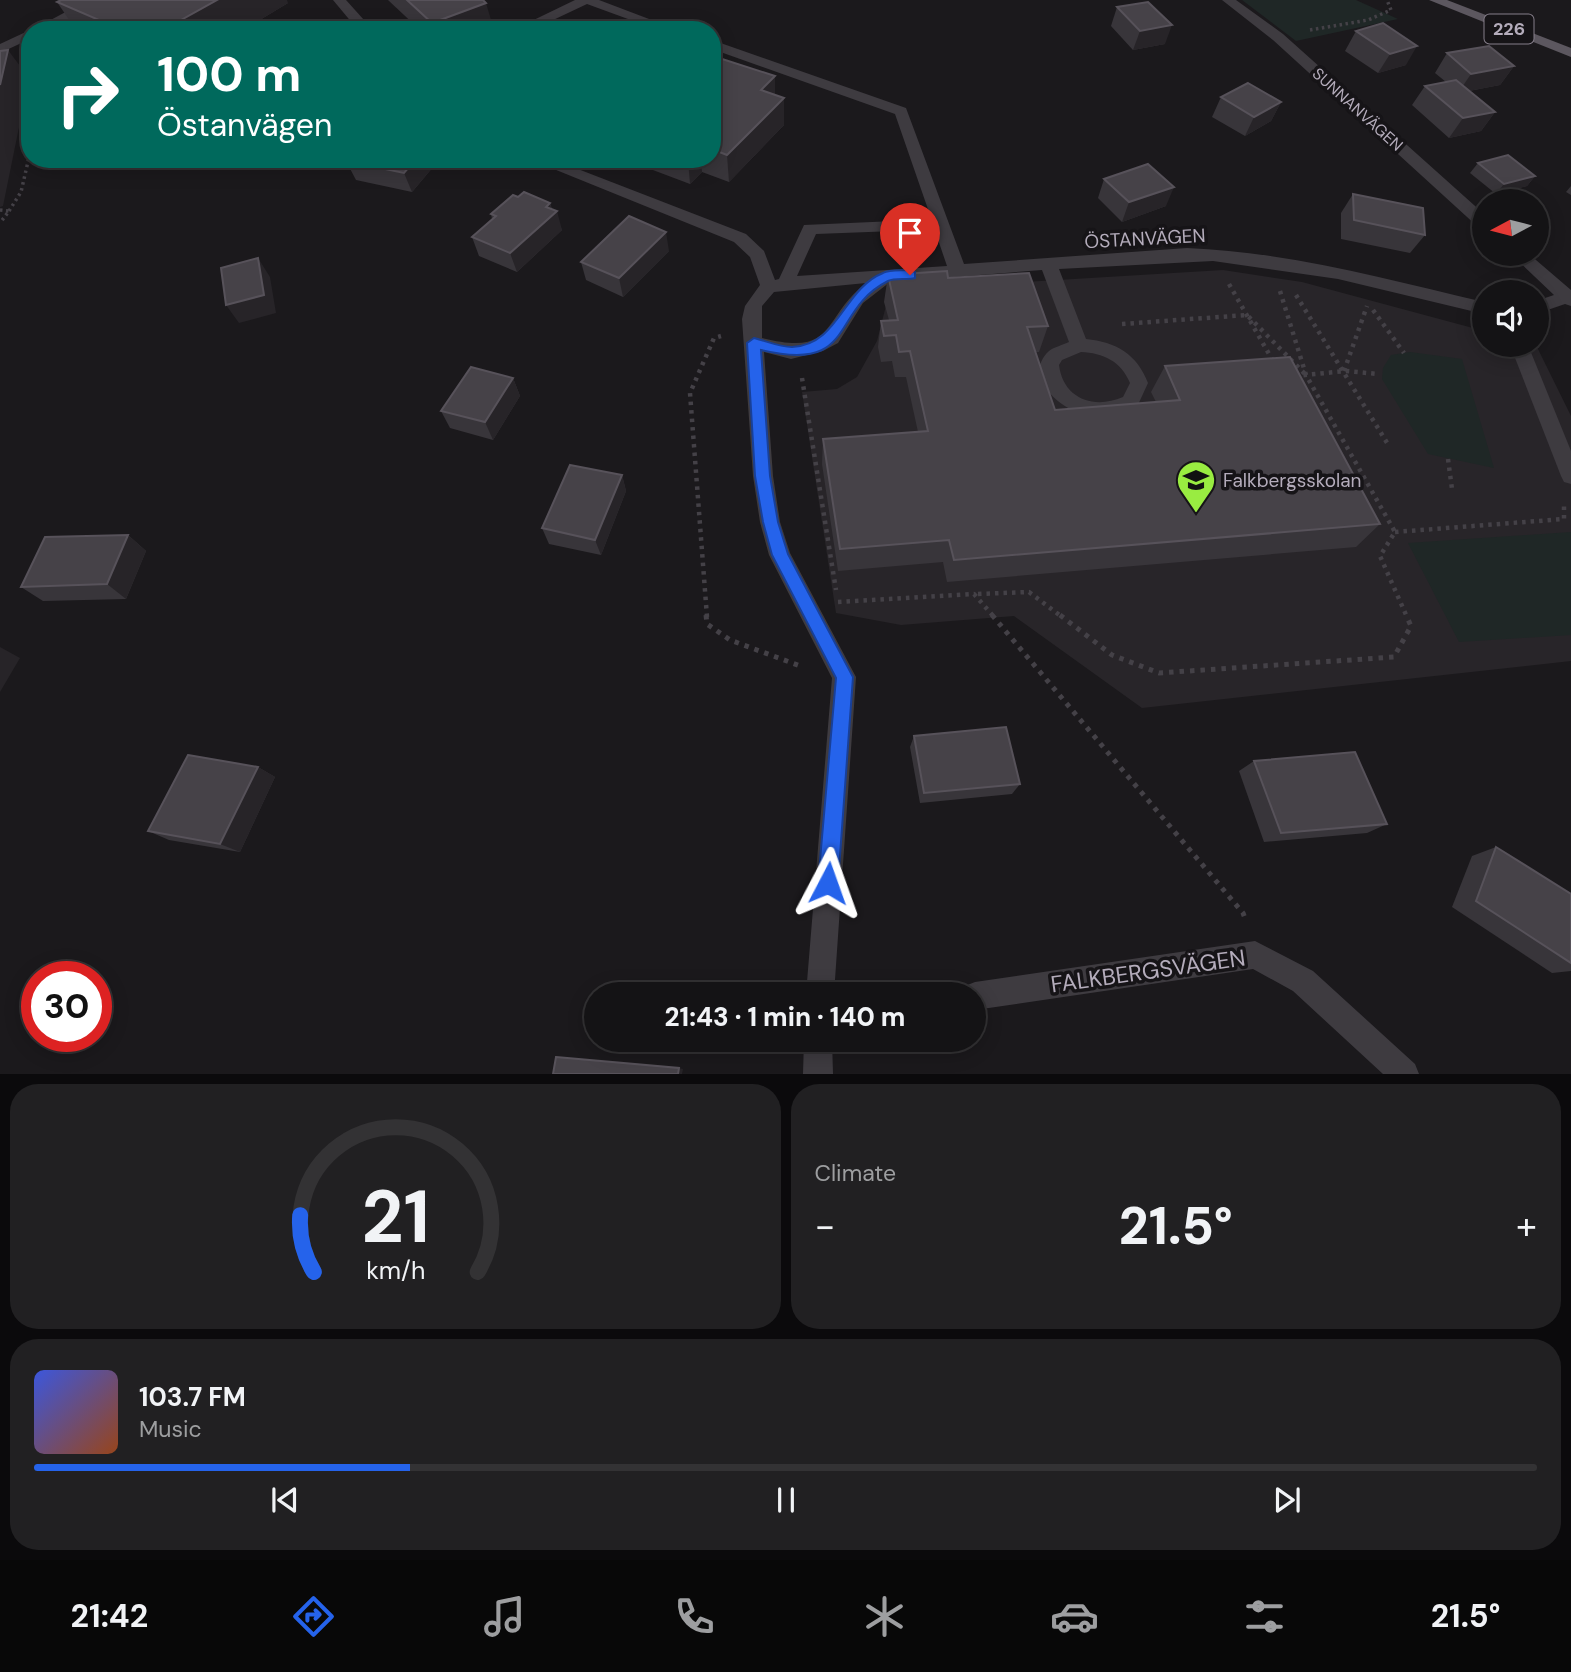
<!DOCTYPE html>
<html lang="en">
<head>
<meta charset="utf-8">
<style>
	:root { --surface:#141315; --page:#212022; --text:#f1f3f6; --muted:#9d9ea0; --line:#333234; --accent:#2563eb }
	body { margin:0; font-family:"DM Sans",sans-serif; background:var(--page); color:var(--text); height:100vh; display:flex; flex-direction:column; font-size:26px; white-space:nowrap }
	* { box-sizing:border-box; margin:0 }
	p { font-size:23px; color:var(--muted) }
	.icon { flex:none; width:38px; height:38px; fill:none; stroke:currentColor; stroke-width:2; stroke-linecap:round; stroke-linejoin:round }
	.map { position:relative; height:1074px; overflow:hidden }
	.sheet { display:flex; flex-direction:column; gap:10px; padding:10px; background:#0b0a0c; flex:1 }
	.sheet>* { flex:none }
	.top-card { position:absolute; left:21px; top:21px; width:700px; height:147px; border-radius:28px; box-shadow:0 4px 18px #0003,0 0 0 2px var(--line); background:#00695c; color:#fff; overflow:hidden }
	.needle { width:46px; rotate:263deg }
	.tools { position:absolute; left:1472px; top:189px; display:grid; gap:14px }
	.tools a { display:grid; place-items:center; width:77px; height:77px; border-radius:50%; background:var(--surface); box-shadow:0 4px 18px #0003,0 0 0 2px var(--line); font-size:35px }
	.speed { position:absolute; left:21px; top:961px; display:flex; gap:14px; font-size:35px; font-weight:700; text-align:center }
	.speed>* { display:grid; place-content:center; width:91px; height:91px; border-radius:50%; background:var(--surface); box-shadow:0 4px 18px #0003,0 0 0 2px var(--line); line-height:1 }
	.speed .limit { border:10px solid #d22; background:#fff; color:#111 }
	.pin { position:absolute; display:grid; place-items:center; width:60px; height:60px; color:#fff; margin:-72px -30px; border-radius:50% 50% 50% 0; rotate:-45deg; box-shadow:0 0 7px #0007 }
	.pin .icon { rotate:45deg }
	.me { position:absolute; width:77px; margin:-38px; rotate:4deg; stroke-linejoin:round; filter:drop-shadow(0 0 5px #0008) }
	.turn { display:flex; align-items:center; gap:24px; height:147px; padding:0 21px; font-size:32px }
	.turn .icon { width:91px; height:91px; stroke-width:2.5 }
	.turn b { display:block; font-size:49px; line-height:60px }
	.big { font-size:52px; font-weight:800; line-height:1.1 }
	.sheet .tile { flex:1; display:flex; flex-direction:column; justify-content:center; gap:10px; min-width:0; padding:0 24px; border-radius:28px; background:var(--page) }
	.sheet .dial { align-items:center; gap:0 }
	.dial svg { height:182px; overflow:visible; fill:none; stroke:var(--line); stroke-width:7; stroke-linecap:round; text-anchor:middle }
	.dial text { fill:var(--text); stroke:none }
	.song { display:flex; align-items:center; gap:21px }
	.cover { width:84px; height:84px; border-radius:10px; background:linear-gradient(135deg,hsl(230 70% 55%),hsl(20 70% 35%)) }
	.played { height:7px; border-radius:4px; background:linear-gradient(90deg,var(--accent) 25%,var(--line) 25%) }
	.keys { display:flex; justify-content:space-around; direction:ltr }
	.heat { display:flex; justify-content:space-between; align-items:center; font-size:38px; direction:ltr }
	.sheet .tiles { flex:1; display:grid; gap:10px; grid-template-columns:1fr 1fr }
	.tile:last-child { grid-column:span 2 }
	.trip { position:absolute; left:584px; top:982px; width:402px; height:70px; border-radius:35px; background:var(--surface); box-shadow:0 4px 18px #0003,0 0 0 2px var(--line); font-weight:800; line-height:70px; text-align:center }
	.menu { display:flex; height:112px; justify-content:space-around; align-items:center; background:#080808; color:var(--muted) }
	.menu .icon { width:49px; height:49px }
	.menu .active { color:var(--accent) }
	.menu b { font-size:32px; color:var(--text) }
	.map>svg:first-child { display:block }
	.built { fill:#282529 }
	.green { fill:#1f2726 }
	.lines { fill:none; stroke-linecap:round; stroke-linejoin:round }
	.path-far2 { stroke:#444147; stroke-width:3.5; stroke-dasharray:2.5 3.5; stroke-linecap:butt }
	.path-far1 { stroke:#444147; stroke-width:4.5; stroke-dasharray:3.5 5; stroke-linecap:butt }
	.path { stroke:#444147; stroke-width:5; stroke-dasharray:4.5 6; stroke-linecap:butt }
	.minor { fill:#3e3b40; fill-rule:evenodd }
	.major { fill:#5c575f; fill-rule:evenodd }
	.wall { fill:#38353a }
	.shaded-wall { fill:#272428 }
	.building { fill:#464248; stroke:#57525a; stroke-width:2 }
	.route { fill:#2563eb; stroke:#184099; stroke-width:2 }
	.labels { text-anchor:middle; stroke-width:7; stroke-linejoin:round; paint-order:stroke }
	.far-street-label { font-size:16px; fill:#b4acbb; stroke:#161417 }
	.shield { fill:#161417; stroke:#857e8a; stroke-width:2 }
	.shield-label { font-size:18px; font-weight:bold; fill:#b4acbb }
	.street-label { font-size:19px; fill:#b4acbb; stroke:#161417 }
	.poi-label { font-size:19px; fill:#b4acbb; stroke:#161417; text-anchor:start }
	.near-street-label { font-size:23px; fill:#b4acbb; stroke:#161417 }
</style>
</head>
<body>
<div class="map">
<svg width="1571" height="1074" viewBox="0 0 1571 1074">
	<rect width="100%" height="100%" fill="#1b191c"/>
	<path class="built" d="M1223 270 1302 282 1484 331V345H1536L1571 416V661L1142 708 1014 616 901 625 836 613 802 392 837 389 857 377 877 341 890 290Z"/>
	<g class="green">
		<path d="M1242 0H1356L1398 19 1296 41Z"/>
		<path d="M1410 352 1462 359 1494 468 1428 454 1382 379 1383 368 1391 355Z"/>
		<path d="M1571 532V635L1459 642 1408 543Z"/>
	</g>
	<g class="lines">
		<g class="path-far2">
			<path d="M1310 30 1368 20 1391 10 1387 0"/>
			<path d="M0 210 9 211 0 223"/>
			<path d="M9 211 21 192 30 153"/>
		</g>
		<g class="path-far1">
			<path d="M1229 284 1273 361"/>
			<path d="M1280 291 1306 375 1395 532 1380 556 1407 617"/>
			<path d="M1296 295 1389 446"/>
			<path d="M1373 310 1404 353"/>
			<path d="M1122 324 1247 315 1305 374"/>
			<path d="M1344 371 1367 306"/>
			<path d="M1295 376 1346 371 1378 374"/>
			<path d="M802 378 836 590"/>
			<path d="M1448 459 1452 489"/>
			<path d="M1395 532 1564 519V503"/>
			<path d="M978 594 1029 592 1062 617"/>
			<path d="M838 602 974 594 994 617"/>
			<path d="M707 617 690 393 714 338 721 336"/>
		</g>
		<g class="path">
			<path d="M706 615 707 624 730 640 803 667"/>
			<path d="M992 615 1243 913 1246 921"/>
			<path d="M1060 615 1112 655 1159 673 1394 657 1411 626 1406 615"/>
		</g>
		<g class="minor">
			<path d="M88 0H104L50 30H32Z"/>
			<path d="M333 0H346L373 30H358Z"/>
			<path d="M575 0H599L678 30H658L587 4 532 30H513Z"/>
			<path d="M1222 0H1236L1283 34 1484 214V228L1478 227 1273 40Z"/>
			<path d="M30 30V39L0 53V44Z"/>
			<path d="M712 40 906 108 964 264 1187 248C1288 252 1386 279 1484 302V314L1338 279 1213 261 1059 269 1086 339C1116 342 1137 354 1148 383L1137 407C1121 414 1106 420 1089 416 1064 412 1020 378 1049 351 1054 347 1063 345 1069 342L1042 270 890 282 863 303 838 343 823 351 791 359 764 352 773 476 780 522 790 553 856 677 834 994H806L832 678 769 555 760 522 753 476 742 319 745 306 760 285 750 257 734 242 529 159H552L746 234 764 251 775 280 779 279 804 225 895 221 930 215 895 114 712 49ZM933 225 947 266 797 276 816 234 895 231ZM866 283C820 319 838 357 762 338V306L774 292ZM1081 352C1103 353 1121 361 1130 383L1123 397C1093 410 1063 398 1059 365L1062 360Z"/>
			<path d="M1511 254H1529L1571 290V306L1565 304 1536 314V301L1554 295Z"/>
			<path d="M1510 345H1528L1571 451V484L1564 482 1561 476Z"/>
			<path d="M1255 941 1313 971 1415 1064 1419 1074H1383L1293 991 1253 969 975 1010V994H962L965 986 975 982Z"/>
			<path d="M804 1040H832L833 1074H803Z"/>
		</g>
		<path class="major" d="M1429 0H1447L1571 48V57Z"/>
	</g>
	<g class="wall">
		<path d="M388 0H483L494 30H420Z"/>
		<path d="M57 2 288 3 243 30H76Z"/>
		<path d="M1117 7 1165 44 1133 50 1111 26Z"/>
		<path d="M1356 31 1406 65 1378 73 1345 51Z"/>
		<path d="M1447 53 1514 66 1500 85 1469 91 1495 112 1481 131 1449 138 1412 105 1425 86 1446 82 1435 73Z"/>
		<path d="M712 64 775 76V95L784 98V125L729 182 702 172 690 184 637 164 636 159H712Z"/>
		<path d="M1221 97 1281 102 1271 121 1245 136 1212 117Z"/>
		<path d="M346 161 433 167 412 192 356 180Z"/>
		<path d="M1478 163 1535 176 1527 186 1496 194 1470 173Z"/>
		<path d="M1104 179 1166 206 1122 222 1098 198Z"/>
		<path d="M1571 186V195L1566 192Z"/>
		<path d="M1353 194 1425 235 1410 253 1341 239V213Z"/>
		<path d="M518 197 550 203 552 209 562 230 517 272 479 256 472 237 492 219 491 214Z"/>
		<path d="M669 251 623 297 586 280 581 262Z"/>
		<path d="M888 275 948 278 1048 326 1039 352H1035L1055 410 1156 402 1151 392 1165 366 1380 524 1356 547 947 582 943 562 838 571 822 464 823 439 918 432 906 377H895L892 361 881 362 878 347 881 321 889 320 884 302Z"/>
		<path d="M513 378 520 396 493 440 450 428 441 411Z"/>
		<path d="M622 475 626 491 601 555 549 544 542 528Z"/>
		<path d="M128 535 146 551 126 599 43 601 21 587Z"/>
		<path d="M914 736 1020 784 1012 794 920 803 910 747Z"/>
		<path d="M1254 761 1387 824 1367 833 1264 842 1239 771Z"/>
		<path d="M258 767 275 777 240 852 169 840 148 831Z"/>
		<path d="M1496 847 1571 894V971L1552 973 1452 907 1472 856Z"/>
	</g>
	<g class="shaded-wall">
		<path d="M217 0H287L288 3 243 30H163Z"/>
		<path d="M486 3 494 30H435L432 23Z"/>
		<path d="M1172 25 1165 44 1133 50 1140 31Z"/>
		<path d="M1417 46 1406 65 1378 73 1390 54Z"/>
		<path d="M8 50 29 78 3 206 0 207V85Z"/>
		<path d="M1514 66 1500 85 1458 93 1471 74Z"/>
		<path d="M775 76V104L761 90Z"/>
		<path d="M784 98V125L729 182 727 155Z"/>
		<path d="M1281 102 1271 121 1245 136 1254 117Z"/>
		<path d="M1495 112 1481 131 1449 138 1463 118Z"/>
		<path d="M416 159H431L433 167 412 192 404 173Z"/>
		<path d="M688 159H701L702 172 690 184Z"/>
		<path d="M1535 176 1527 186 1496 194 1504 184Z"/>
		<path d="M1174 187 1166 206 1122 222 1129 202Z"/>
		<path d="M550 203 553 215 557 211 562 230 517 272 510 253 546 207Z"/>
		<path d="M666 232 669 251 623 297 619 278Z"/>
		<path d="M258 258 270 277 276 313 239 323 226 305Z"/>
		<path d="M513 378 520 396 493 440 485 422Z"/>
		<path d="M622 475 626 491 601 555 595 540Z"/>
		<path d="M128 535 146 551 126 599 107 584Z"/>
		<path d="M0 647 20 658 0 692Z"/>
		<path d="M258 767 275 777 240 852 220 844Z"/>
		<path d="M679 1068 683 1069 682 1074H678Z"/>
	</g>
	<g class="building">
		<path d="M61 0H217L163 30H122L57 2Z"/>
		<path d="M407 0H483L486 3 432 23Z"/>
		<path d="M1148 2 1172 25 1140 31 1117 7Z"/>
		<path d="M1383 23 1417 46 1390 54 1356 31Z"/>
		<path d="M1489 46 1514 66 1471 74 1447 53Z"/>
		<path d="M8 50 0 85V51Z"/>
		<path d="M719 58 775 76 761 90 784 98 727 155 712 149V64Z"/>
		<path d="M1456 80 1495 112 1463 118 1425 86Z"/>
		<path d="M1248 83 1281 102 1254 117 1221 97Z"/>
		<path d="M1508 155 1535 176 1504 184 1478 163Z"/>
		<path d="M348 159H416L404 173 346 161Z"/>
		<path d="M1148 164 1174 187 1129 202 1104 179Z"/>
		<path d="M524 192 550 203 546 207 557 211 510 253 472 237 496 216 491 214 513 195 518 197Z"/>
		<path d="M1353 194 1423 208 1425 235 1354 220Z"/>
		<path d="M629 216 666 232 619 278 581 262Z"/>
		<path d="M258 258 264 295 226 305 221 268Z"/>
		<path d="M947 271 948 278 1029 273 1048 326 1027 327 1055 410 1180 400 1165 366 1290 357 1380 524 954 560 949 540 840 549 823 439 928 431 910 351 899 352 896 335 884 336 881 321 898 320 888 275Z"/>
		<path d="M471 367 513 378 485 422 441 411Z"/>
		<path d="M570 465 622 475 595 540 542 528Z"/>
		<path d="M128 535 107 584 21 587 45 537Z"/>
		<path d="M1006 727 1020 784 924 793 914 736Z"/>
		<path d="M1355 752 1387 824 1281 833 1254 761Z"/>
		<path d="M188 755 258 767 220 844 148 831Z"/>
		<path d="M1496 847 1571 894V963L1476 901Z"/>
		<path d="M556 1057 679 1068 678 1074H553Z"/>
	</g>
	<path class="route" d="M910 270 915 272V278C907 280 895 278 888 281 829 311 858 373 761 350L770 476 778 522 788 554 853 677 838 883 835 890 828 893 821 890 818 883 836 678 772 555 763 522 755 476 747 343 754 338C766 341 780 347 792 347 839 345 843 289 883 273 890 269 902 271 910 270Z"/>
	<defs>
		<g id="school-pin" transform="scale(2.0125)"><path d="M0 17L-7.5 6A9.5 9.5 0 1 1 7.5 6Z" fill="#99ec41" stroke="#161417"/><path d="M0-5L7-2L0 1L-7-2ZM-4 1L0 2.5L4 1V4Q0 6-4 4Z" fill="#111"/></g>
	</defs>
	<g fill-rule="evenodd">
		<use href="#school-pin" x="1196" y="480"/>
	</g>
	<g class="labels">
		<g class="far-street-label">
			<text transform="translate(1358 109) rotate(42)" y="6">SUNNANVÄGEN</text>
		</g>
		<rect class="shield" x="1484.5" y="14.5" width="49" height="29" rx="5"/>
		<g class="shield-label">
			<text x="1509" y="35">226</text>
		</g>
		<g class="street-label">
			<text transform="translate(1145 238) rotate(-3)" y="7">ÖSTANVÄGEN</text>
		</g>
		<g class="poi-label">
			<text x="1223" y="487">Falkbergsskolan</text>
		</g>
		<g class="near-street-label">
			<text transform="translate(1148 971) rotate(-8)" y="8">FALKBERGSVÄGEN</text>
		</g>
	</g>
</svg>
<div class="tools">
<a><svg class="needle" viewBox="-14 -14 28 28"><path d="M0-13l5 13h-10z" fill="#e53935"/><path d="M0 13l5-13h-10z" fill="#9d9ea0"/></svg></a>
<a><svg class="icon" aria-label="sound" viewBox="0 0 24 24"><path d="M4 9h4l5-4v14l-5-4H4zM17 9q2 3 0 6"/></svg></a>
</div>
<div class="speed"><div class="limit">30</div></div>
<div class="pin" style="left:910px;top:275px;background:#d93025"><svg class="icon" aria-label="arrive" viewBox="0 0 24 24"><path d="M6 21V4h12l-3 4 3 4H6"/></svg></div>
<svg class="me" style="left:828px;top:883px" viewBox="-20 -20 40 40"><path d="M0-17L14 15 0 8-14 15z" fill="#2563eb" stroke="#fff" stroke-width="4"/></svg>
<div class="trip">21:43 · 1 min · 140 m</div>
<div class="top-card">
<div class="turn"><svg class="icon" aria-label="right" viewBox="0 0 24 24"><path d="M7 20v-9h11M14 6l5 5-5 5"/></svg><div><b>100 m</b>Östanvägen</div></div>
</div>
</div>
<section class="sheet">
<div class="tiles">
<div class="tile dial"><svg viewBox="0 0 100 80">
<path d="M14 69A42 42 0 1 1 86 69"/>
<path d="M14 69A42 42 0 0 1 8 44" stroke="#2563eb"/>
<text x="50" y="56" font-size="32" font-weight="700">21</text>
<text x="50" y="72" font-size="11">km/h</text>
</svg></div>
<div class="tile"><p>Climate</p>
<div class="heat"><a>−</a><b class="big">21.5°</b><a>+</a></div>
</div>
<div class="tile">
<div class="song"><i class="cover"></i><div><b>103.7 FM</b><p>Music</p></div></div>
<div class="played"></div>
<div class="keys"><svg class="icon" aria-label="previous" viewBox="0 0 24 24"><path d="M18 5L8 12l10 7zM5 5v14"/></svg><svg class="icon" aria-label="pause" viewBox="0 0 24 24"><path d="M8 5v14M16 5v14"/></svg><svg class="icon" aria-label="next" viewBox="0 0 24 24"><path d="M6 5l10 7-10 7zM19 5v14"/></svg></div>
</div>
</div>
</section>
<nav class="menu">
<b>21:42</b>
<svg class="icon active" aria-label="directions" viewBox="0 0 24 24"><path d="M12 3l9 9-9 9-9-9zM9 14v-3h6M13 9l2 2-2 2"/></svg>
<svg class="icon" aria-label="music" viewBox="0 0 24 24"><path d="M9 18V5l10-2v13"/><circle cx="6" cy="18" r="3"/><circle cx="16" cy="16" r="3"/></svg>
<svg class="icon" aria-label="phone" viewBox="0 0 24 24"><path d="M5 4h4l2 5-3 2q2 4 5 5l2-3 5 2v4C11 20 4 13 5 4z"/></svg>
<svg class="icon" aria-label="climate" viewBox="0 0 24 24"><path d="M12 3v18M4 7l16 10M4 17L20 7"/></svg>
<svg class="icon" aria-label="car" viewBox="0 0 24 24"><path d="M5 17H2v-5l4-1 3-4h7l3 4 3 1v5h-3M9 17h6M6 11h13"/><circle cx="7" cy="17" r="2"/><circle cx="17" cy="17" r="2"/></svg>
<svg class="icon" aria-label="filters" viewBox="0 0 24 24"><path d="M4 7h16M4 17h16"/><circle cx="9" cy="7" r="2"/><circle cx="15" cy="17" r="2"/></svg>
<b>21.5°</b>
</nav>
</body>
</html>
